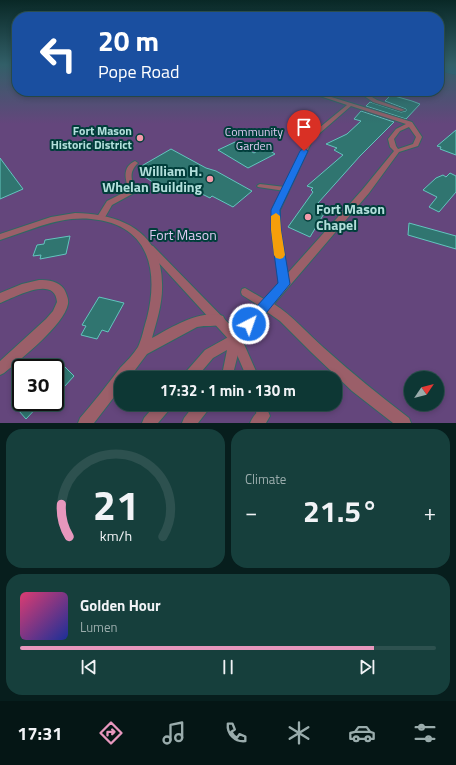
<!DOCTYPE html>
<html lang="en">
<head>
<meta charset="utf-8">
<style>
	:root { --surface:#0d3734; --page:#163f3c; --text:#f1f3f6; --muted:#9aacac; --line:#2d514f; --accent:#e797bd }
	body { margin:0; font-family:"Titillium Web",sans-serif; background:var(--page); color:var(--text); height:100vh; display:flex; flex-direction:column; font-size:15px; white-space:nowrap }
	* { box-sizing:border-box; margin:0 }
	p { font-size:13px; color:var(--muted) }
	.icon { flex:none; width:22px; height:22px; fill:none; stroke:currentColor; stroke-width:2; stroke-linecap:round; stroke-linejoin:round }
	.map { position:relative; height:423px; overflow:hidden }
	.panel { display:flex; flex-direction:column; gap:6px; padding:6px; background:#071e1d; flex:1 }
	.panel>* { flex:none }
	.banner { position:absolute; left:12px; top:12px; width:432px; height:84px; border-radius:16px; box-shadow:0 2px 6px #0003,0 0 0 1px var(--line); background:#1a4fa0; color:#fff; overflow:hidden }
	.needle { width:26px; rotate:55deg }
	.tools { position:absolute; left:404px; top:371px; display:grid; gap:8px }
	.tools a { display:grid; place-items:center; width:40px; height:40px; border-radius:50%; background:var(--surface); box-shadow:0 2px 6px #0003,0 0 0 1px var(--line); font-size:20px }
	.speed { position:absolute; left:12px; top:359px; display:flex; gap:8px; font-size:20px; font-weight:700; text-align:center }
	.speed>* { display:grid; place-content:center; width:52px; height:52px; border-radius:50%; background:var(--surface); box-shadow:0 2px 6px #0003,0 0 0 1px var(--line); line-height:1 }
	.speed .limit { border:2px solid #111; border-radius:6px; background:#fff; color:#111 }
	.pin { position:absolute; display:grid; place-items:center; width:34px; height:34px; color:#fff; margin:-41px -17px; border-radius:50% 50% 50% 0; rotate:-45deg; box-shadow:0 0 4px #0007 }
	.pin .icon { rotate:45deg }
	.me { position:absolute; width:44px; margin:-22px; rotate:41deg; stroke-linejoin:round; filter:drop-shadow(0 0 3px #0008) }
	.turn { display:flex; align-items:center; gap:14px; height:84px; padding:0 20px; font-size:18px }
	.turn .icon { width:52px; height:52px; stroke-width:2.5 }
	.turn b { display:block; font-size:28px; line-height:34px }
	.big { font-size:30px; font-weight:700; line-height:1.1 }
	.panel .card { flex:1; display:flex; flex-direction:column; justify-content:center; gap:6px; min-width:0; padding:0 14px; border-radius:16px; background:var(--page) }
	.panel .dial { align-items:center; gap:0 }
	.dial svg { height:104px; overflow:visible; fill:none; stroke:var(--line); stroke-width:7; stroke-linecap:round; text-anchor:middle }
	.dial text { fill:var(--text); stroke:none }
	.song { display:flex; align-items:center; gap:12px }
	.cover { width:48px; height:48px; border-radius:6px; background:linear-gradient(135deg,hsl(340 70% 55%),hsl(230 70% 35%)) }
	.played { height:4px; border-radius:2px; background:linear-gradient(90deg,var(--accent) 85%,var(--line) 85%) }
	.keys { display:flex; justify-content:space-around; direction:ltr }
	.heat { display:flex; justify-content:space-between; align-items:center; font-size:22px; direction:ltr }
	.panel .tiles { flex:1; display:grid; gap:6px; grid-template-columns:1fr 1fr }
	.card:last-child { grid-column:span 2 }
	.trip { position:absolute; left:114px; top:371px; width:228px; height:40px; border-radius:16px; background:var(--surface); box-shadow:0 2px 6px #0003,0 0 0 1px var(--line); font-weight:700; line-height:40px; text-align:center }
	.tab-bar { display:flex; height:64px; justify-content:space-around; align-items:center; background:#051615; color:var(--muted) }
	.tab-bar .icon { width:28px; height:28px }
	.tab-bar .active { color:var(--accent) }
	.tab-bar b { font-size:18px; color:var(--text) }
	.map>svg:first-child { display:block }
	.green { fill:#64467c; fill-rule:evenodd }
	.water { fill:#286aa6 }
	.building { fill:#307570; stroke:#62c5be }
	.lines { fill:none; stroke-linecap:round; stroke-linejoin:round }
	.lane-casing { stroke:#316763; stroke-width:2 }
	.street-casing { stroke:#316763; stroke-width:2 }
	.lane { fill:#9b5f69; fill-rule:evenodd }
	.street { fill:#9b5f69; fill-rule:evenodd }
	.route { fill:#1a73e8; stroke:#114b97 }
	.slow { fill:#f59e0b }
	.poi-dot { fill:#f39aa9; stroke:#013e3b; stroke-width:1.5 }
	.labels { text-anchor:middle; stroke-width:4; stroke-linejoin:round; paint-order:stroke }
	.far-poi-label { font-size:12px; font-weight:bold; fill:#b2dfdb; stroke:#013e3b; text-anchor:end }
	.far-park-label { font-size:12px; fill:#dfcaf2; stroke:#013e3b }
	.poi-label { font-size:14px; font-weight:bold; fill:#b2dfdb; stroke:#013e3b; text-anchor:end }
	.park-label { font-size:14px; fill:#dfcaf2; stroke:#013e3b }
</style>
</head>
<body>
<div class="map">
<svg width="456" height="423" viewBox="0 0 456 423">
	<rect width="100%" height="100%" fill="#114945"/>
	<path class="green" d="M0 64H17V91H439V71L456 75V423H0ZM21 368H55V402H21ZM121 378H335V404H121ZM411 378H437V404H411Z"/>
	<path class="water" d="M439 64H456V75L439 71Z"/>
	<g class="building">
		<path d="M391 95 412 101 420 104 406 119 366 106 370 102 401 112 406 111V109L385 101Z"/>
		<path d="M361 111 394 122 360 156 318 203 328 207 310 237 288 227 313 192 311 190 313 188 307 186 343 155 334 150 337 148 326 144 347 134 361 121 354 119Z"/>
		<path d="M456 130V155L440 149 441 147 437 146Z"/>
		<path d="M235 142 254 153 264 147 275 154 248 168 218 150Z"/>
		<path d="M171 149 206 168 216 171 252 191 233 207 212 196 210 198 196 191 194 192 179 183 166 191 145 177 149 175 138 168Z"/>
		<path d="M0 158 23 189 0 199Z"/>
		<path d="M450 173 456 176V192L439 212 429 207 437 197 423 190 436 178 443 175 446 177Z"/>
		<path d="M409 223 456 236V249L408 235Z"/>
		<path d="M70 236 66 254 40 259 41 255 33 256 37 245 44 244 45 240Z"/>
		<path d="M99 297 124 303 108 332 102 330 97 339 81 335 86 326 82 325Z"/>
		<path d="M55 361 60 366 62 364 74 376 55 397Z"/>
		<path d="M11 402H42L26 419Z"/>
	</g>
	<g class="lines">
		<g class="lane-casing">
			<g id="lane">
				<path d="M357 91H362L377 100 405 110 401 111 373 102Z"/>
				<path d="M135 161 138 163C128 173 132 179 135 191L134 193 112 205 104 219H98L97 217 107 201 129 190C125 179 122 167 135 161Z"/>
				<path d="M260 184 285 187 288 189 285 191 258 187 257 186 258 185Z"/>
				<path d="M150 245 153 246 240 335 259 378H247L232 343 147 250 146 248 147 246Z"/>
				<path d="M245 288 269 302 271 305 269 308 266 309 263 308 242 295 241 292 242 289Z"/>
				<path d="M253 404H265L269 416 267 420 263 422 259 420Z"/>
			</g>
		</g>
		<g class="street-casing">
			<g id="street">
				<path d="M305 91H312L412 122 422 137 418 146 399 152 369 193 274 304C293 316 307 333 324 348 352 373 380 396 409 418L411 423H393L352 391 311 352 280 321 267 312 241 342 232 378H218L223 370 227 350 213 358 196 378H182L184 374 205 350 232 335 279 283 272 230V210L308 137 347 105ZM351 106 406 124 396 129 388 139 390 147 394 151 363 189 287 274 280 230V210L313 139ZM409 127 416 137 413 144 398 149 396 146 394 139 400 131Z"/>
				<path d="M75 213C121 214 161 231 162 283 163 302 157 320 152 338 170 328 202 308 223 316L225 320 223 324C215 327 206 325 197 327L147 354 129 378H121V388L94 423H78L80 418C94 402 107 385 120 368 126 362 133 355 138 347 142 339 144 327 147 318 159 270 149 224 91 219 58 216 30 231 0 240V234L51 217Z"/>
				<path d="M39 280C49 280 58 281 64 289 66 293 69 299 68 304 64 325 21 359 4 373L0 375V361L46 319 53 311 57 302C55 274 13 298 0 303V293L22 284Z"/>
				<path d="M156 404H172L170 409 158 423H142L144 418Z"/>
				<path d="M195 404H211L209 409 198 423H182L184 418Z"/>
				<path d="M263 409 268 411 270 416 266 423H250C253 416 256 412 263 409Z"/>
			</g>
		</g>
		<use href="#lane" class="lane"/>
		<use href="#street" class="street"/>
	</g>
	<linearGradient id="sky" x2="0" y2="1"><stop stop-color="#092826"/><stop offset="0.52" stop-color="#325f68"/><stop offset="1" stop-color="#325f68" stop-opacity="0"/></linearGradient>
	<rect width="456" height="124" fill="url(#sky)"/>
	<path class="route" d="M304 148 308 151 280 210 281 230 290 284 253 329 249 330 244 329 242 324 244 320 278 283 271 230V210L300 151Z"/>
	<path class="slow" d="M276 213 280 216 281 230 285 255 283 258 280 259 276 258 274 255 271 230V216Z"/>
	<g class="poi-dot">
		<circle cx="140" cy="138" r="4"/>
		<circle cx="210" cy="179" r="4"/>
		<circle cx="308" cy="217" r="4"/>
	</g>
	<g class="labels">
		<g class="far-poi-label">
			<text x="132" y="135">Fort Mason<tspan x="132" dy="14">Historic District</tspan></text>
		</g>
		<g class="far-park-label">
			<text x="254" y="136">Community<tspan x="254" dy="14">Garden</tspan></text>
		</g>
		<g class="poi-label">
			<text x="202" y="176">William H.<tspan x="202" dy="16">Whelan Building</tspan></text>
			<text x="316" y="214" text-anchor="start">Fort Mason<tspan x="316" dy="16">Chapel</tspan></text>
		</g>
		<g class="park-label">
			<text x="183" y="240">Fort Mason</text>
		</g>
	</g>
</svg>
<div class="tools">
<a><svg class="needle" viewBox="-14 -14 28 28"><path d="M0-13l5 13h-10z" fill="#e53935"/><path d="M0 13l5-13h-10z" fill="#9aacac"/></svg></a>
</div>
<div class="speed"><div class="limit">30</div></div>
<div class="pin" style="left:304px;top:151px;background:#d93025"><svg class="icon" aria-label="arrive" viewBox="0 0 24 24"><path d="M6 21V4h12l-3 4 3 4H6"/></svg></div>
<svg class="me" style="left:249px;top:324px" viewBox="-20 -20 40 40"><circle r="17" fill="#1a73e8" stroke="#fff" stroke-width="3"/><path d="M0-11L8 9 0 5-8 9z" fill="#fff"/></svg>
<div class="trip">17:32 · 1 min · 130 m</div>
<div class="banner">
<div class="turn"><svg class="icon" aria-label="left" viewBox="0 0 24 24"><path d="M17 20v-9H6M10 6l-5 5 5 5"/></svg><div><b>20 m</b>Pope Road</div></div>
</div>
</div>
<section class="panel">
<div class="tiles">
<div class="card dial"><svg viewBox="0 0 100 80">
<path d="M14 69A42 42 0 1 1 86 69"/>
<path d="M14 69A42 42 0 0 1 8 44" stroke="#e797bd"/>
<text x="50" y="56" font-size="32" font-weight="700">21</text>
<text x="50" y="72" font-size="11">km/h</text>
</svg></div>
<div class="card"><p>Climate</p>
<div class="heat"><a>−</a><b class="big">21.5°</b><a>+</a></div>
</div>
<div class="card">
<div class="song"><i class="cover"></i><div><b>Golden Hour</b><p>Lumen</p></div></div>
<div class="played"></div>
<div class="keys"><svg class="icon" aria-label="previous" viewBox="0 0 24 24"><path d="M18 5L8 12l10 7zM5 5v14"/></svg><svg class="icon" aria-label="pause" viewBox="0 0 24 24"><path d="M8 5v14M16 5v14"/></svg><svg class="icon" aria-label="next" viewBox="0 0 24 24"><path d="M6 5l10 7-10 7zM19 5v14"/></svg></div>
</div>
</div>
</section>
<nav class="tab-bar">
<b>17:31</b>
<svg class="icon active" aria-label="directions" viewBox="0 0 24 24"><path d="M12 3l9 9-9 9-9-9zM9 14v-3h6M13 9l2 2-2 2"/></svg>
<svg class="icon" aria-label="music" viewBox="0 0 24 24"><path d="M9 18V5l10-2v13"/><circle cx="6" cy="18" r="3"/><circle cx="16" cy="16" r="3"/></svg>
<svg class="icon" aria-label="phone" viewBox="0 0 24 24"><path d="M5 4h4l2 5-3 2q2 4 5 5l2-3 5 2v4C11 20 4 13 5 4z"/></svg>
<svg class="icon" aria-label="climate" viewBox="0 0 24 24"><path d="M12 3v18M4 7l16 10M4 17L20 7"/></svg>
<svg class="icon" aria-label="car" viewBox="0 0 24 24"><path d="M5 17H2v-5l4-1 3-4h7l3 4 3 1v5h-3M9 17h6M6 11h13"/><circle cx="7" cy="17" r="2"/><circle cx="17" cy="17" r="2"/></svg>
<svg class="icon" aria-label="filters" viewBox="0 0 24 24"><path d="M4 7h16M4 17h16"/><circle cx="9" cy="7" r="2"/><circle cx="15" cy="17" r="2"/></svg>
</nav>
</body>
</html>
